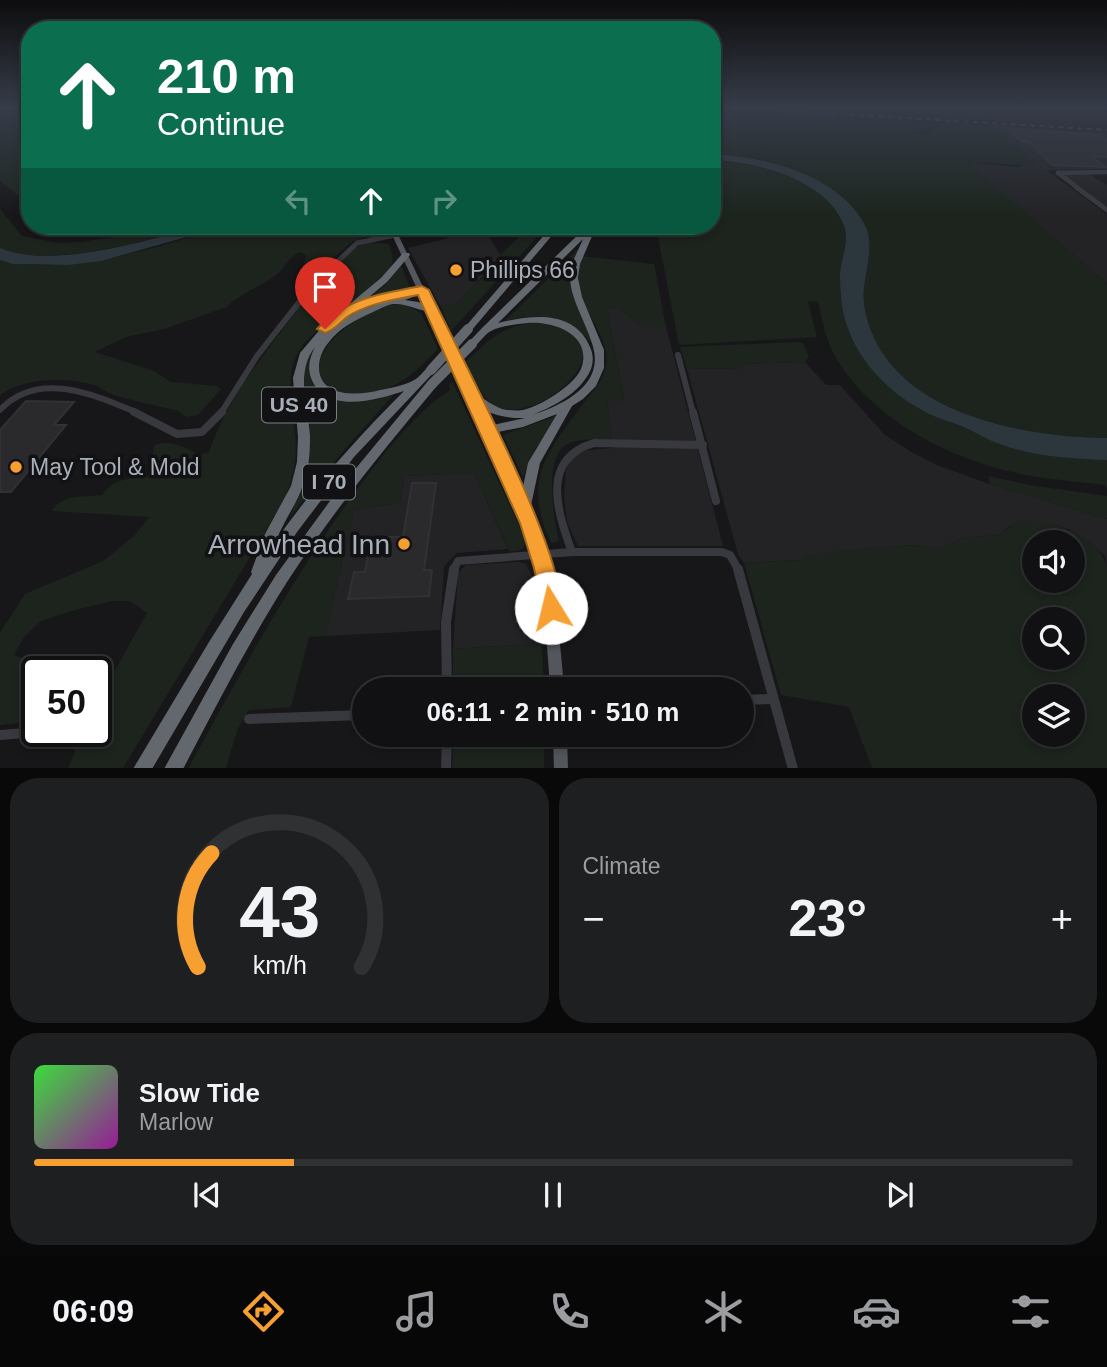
<!DOCTYPE html>
<html lang="en">
<head>
<meta charset="utf-8">
<style>
	:root { --surface:#111113; --page:#1e1f21; --text:#f1f3f6; --muted:#9c9da0; --line:#303133; --accent:#f7a031 }
	body { margin:0; font-family:Helvetica,sans-serif; background:var(--page); color:var(--text); height:100vh; display:flex; flex-direction:column; font-size:26px; white-space:nowrap }
	* { box-sizing:border-box; margin:0 }
	p { font-size:23px; color:var(--muted) }
	.icon { flex:none; width:38px; height:38px; fill:none; stroke:currentColor; stroke-width:2; stroke-linecap:round; stroke-linejoin:round }
	.map { position:relative; height:768px; overflow:hidden }
	.side { display:flex; flex-direction:column; gap:10px; padding:10px; background:#09090a; flex:1 }
	.side>* { flex:none }
	.guide { position:absolute; left:21px; top:21px; width:700px; height:214px; border-radius:28px; box-shadow:0 4px 10px #0003,0 0 0 2px var(--line); background:#0b6e4f; color:#fff; overflow:hidden }
	.buttons { position:absolute; left:1022px; top:530px; display:grid; gap:14px }
	.buttons a { display:grid; place-items:center; width:63px; height:63px; border-radius:50%; background:var(--surface); box-shadow:0 4px 10px #0003,0 0 0 2px var(--line); font-size:35px }
	.speed { position:absolute; left:21px; top:656px; display:flex; gap:14px; font-size:35px; font-weight:700; text-align:center }
	.speed>* { display:grid; place-content:center; width:91px; height:91px; border-radius:50%; background:var(--surface); box-shadow:0 4px 10px #0003,0 0 0 2px var(--line); line-height:1 }
	.speed .limit { border:4px solid #111; border-radius:10px; background:#fff; color:#111 }
	.pin { position:absolute; display:grid; place-items:center; width:60px; height:60px; color:#fff; margin:-72px -30px; border-radius:50% 50% 50% 0; rotate:-45deg; box-shadow:0 0 7px #0007 }
	.pin .icon { rotate:45deg }
	.me { position:absolute; width:77px; margin:-38px; rotate:351deg; stroke-linejoin:round; filter:drop-shadow(0 0 5px #0008) }
	.turn { display:flex; align-items:center; gap:24px; height:147px; padding:0 21px; font-size:32px }
	.turn .icon { width:91px; height:91px; stroke-width:2.5 }
	.turn b { display:block; font-size:49px; line-height:60px }
	.lanes { display:flex; align-items:center; height:66px; padding:0 21px; background:#0003; justify-content:center; gap:35px; direction:ltr }
	.lanes .off { opacity:.35 }
	.big { font-size:52px; font-weight:700; line-height:1.1 }
	.side .card { flex:1; display:flex; flex-direction:column; justify-content:center; gap:10px; min-width:0; padding:0 24px; border-radius:28px; background:var(--page) }
	.side .dial { align-items:center; gap:0 }
	.dial svg { height:182px; overflow:visible; fill:none; stroke:var(--line); stroke-width:7; stroke-linecap:round; text-anchor:middle }
	.dial text { fill:var(--text); stroke:none }
	.song { display:flex; align-items:center; gap:21px }
	.cover { width:84px; height:84px; border-radius:10px; background:linear-gradient(135deg,hsl(120 70% 55%),hsl(300 70% 35%)) }
	.played { height:7px; border-radius:4px; background:linear-gradient(90deg,var(--accent) 25%,var(--line) 25%) }
	.keys { display:flex; justify-content:space-around; direction:ltr }
	.heat { display:flex; justify-content:space-between; align-items:center; font-size:38px; direction:ltr }
	.side .tiles { flex:1; display:grid; gap:10px; grid-template-columns:1fr 1fr }
	.card:last-child { grid-column:span 2 }
	.trip { position:absolute; left:352px; top:677px; width:402px; height:70px; border-radius:35px; background:var(--surface); box-shadow:0 4px 10px #0003,0 0 0 2px var(--line); font-weight:700; line-height:70px; text-align:center }
	.tab-bar { display:flex; height:112px; justify-content:space-around; align-items:center; background:#070708; color:var(--muted) }
	.tab-bar .icon { width:49px; height:49px }
	.tab-bar .active { color:var(--accent) }
	.tab-bar b { font-size:32px; color:var(--text) }
	.map>svg:first-child { display:block }
	.built { fill:#232326 }
	.green { fill:#1c241d; fill-rule:evenodd }
	.water { fill:#2c373d }
	.building { fill:#2a2a2d; stroke:#313135; stroke-width:2 }
	.lines { fill:none; stroke-linecap:round; stroke-linejoin:round }
	.minor-far4 { stroke:#38393e; stroke-width:4.5 }
	.minor-far3 { stroke:#38393e; stroke-width:5 }
	.minor-far2 { stroke:#38393e; stroke-width:6 }
	.minor-far1 { stroke:#38393e; stroke-width:8 }
	.minor { stroke:#38393e; stroke-width:10 }
	.major { fill:#53565d; fill-rule:evenodd }
	.highway { fill:#63686f; fill-rule:evenodd }
	.rail { stroke:#4a4d53; stroke-width:2; stroke-dasharray:5 4.5; stroke-linecap:butt }
	.highway-bridge { stroke:#63686f; stroke-width:10 }
	.route { fill:#f7a031; stroke:#a16820; stroke-width:2 }
	.poi-dot { fill:#f7a031; stroke:#121214; stroke-width:2.5 }
	.labels { text-anchor:middle; stroke-width:7; stroke-linejoin:round; paint-order:stroke }
	.shield { fill:#121214; stroke:#7b8088; stroke-width:2 }
	.shield-label { font-size:21px; font-weight:bold; fill:#a8afb9 }
	.poi-label { font-size:23px; fill:#a8afb9; stroke:#121214; text-anchor:start }
	.near-poi-label { font-size:28px; fill:#a8afb9; stroke:#121214; text-anchor:end }
</style>
</head>
<body>
<div class="map">
<svg width="1107" height="769" viewBox="0 0 1107 769">
	<rect width="100%" height="100%" fill="#171719"/>
	<g class="built">
		<path d="M991 125 1107 133V169L1046 170 1107 214V283L970 168 973 163 1016 167 1035 162 994 131Z"/>
		<path d="M1087 173 1107 185V206L1102 205 1061 174Z"/>
		<path d="M472 226H483L502 258 455 304 441 307 408 248 445 239Z"/>
		<path d="M617 307 642 327H666L723 546H578L567 522 564 498 566 471 570 459 579 451 613 448 607 401 624 400 607 308Z"/>
		<path d="M805 362 826 385H840L884 434 911 452 939 466 990 484 1107 519V566L1105 556 1088 541 1069 529 1047 523 1010 526 999 535 962 538 940 548 913 545 860 549 802 560 744 563 738 554 687 369 743 368 742 364Z"/>
		<path d="M474 473 508 549 457 553 444 566 440 630 325 636 354 510 400 503 404 476Z"/>
		<path d="M519 562 526 564 531 574 536 595 542 643 453 649 458 573 466 565Z"/>
	</g>
	<g class="green">
		<path d="M0 108H30V205L0 181Z"/>
		<path d="M863 108H979L988 115 982 116Z"/>
		<path d="M726 113 750 119 785 114 913 120 929 126 928 129 912 131 923 136 933 132 939 124 945 122 991 125 994 131 1035 162C1014 171 991 157 970 165L1107 283V438C1017 437 880 411 864 304 861 279 877 248 865 225 836 173 766 159 712 154V123Z"/>
		<path d="M712 160C757 164 827 177 844 226 850 242 841 257 840 273 840 290 841 310 847 326 862 372 908 410 953 423 966 427 979 435 992 440 1027 456 1069 459 1107 460V489L1105 485C1073 481 1040 479 1008 471 942 455 862 413 831 348 824 334 822 317 818 302L808 301 817 337 679 345 657 232 706 233V226H712Z"/>
		<path d="M0 209 22 236 58 243 81 242 119 236 151 226H201C147 239 53 270 0 248Z"/>
		<path d="M226 226H382V230L352 242 309 279 301 275 306 256 301 252C289 256 285 268 276 275 261 287 240 293 227 307L164 329 126 337 95 352 154 371 171 382 217 386 221 389 198 415 187 417 178 411C157 405 135 402 114 395 107 393 102 388 95 385 67 377 23 377 0 395V260C70 278 158 246 226 226Z"/>
		<path d="M530 226H547L451 331 441 307 455 304 502 259 500 255Z"/>
		<path d="M369 242 389 244C391 250 394 258 392 264 384 286 320 321 301 348 281 377 295 414 296 447 296 465 291 482 285 499L123 768H68L83 732H96V704L147 613 130 601H113L71 611 41 621 25 636 14 655C39 667 65 658 92 666L90 672H37V721L0 725V633L25 594 103 561 134 536 149 517 52 511C60 494 85 497 102 495 118 475 128 481 151 475L158 467 153 454 154 445C170 439 186 447 200 455L209 452C226 401 264 354 296 312L294 310 354 248Z"/>
		<path d="M578 249 574 261 593 344C589 342 583 334 578 329 557 313 529 315 505 321Z"/>
		<path d="M581 256 654 264 666 327H642L617 307 607 308 624 401H607L612 439C598 440 577 437 564 446 544 463 554 519 559 541L551 543C522 480 546 454 583 404 590 394 601 384 604 373 614 344 591 324 582 298 577 285 579 270 581 256Z"/>
		<path d="M401 265 410 288 364 301 385 285Z"/>
		<path d="M405 304 421 313 438 349C424 363 411 378 392 386 337 413 283 373 351 324 367 312 384 303 405 304Z"/>
		<path d="M538 322C546 324 556 325 564 328 624 354 530 431 492 404 479 395 473 376 466 362 491 337 502 326 538 322Z"/>
		<path d="M798 342 803 343 809 356 805 362 742 364 743 368 687 369 680 347Z"/>
		<path d="M314 346 316 347C305 365 306 389 330 397 343 402 381 393 396 392L345 449 289 518 308 473 309 451 302 371Z"/>
		<path d="M452 381 522 532 525 543 523 549 510 552 474 473 404 476 400 503 354 510 325 636 309 637 291 707 249 710 238 728 226 768 188 769C239 675 290 582 353 495 379 460 413 414 450 390L449 385Z"/>
		<path d="M559 415 535 450 523 477 503 435Z"/>
		<path d="M988 476 1030 485 1107 496V519L990 484Z"/>
		<path d="M1019 520C1050 519 1097 534 1107 566V768H872L849 707 781 695 744 563 802 560 810 554 860 549 913 545 940 548 962 538 999 535ZM1034 542H1073V581H1034ZM1034 620H1073V658H1034ZM1034 696H1073V735H1034Z"/>
		<path d="M542 643 544 689H453V649Z"/>
		<path d="M455 735H544V768H452Z"/>
	</g>
	<g class="water">
		<path d="M712 154C765 157 838 174 865 225 877 249 861 278 864 304 880 411 1017 437 1107 438V460C1069 459 1027 456 992 441 979 435 966 427 953 423 908 410 862 372 847 326 841 310 840 290 840 273 841 257 850 242 844 226 827 179 756 162 712 160Z"/>
		<path d="M201 226H226L101 261 68 265 13 264 0 260V248C53 270 147 240 201 226Z"/>
	</g>
	<g class="building">
		<path d="M1009 129 1099 135 1107 141V157L1092 156 1105 167 1052 165 1029 142 1020 141Z"/>
		<path d="M26 401 74 402 54 425H66L11 492H0V430Z"/>
		<path d="M412 483H436L424 570H432L429 596 348 599 354 572H365L369 551H380L382 537H403Z"/>
	</g>
	<g class="lines">
		<g class="minor-far4">
			<path d="M1058 173 1078 188"/>
			<path d="M1058 173 1107 172"/>
		</g>
		<g class="minor-far3">
			<path d="M1076 187 1107 210"/>
			<path d="M310 288 357 243 395 235"/>
		</g>
		<g class="minor-far2">
			<path d="M678 355 693 413"/>
			<path d="M0 410C38 369 95 395 138 413"/>
			<path d="M221 413 257 356 312 286"/>
		</g>
		<g class="minor-far1">
			<path d="M134 412 177 434 202 432 222 412"/>
			<path d="M693 412 716 501"/>
			<path d="M572 552C557 511 540 459 594 443L703 445"/>
			<path d="M453 571 458 561 572 552H722L730 555 739 571"/>
		</g>
		<g class="minor">
			<path d="M738 569 793 769"/>
			<path d="M96 682 105 664"/>
			<path d="M447 690 446 622 454 569"/>
			<path d="M742 700 773 699"/>
			<path d="M249 719 364 715"/>
			<path d="M0 735 38 732"/>
			<path d="M446 769 447 735"/>
		</g>
		<g class="major">
			<path d="M388 226H394L535 522C553 577 560 632 564 690H550C547 632 541 577 525 522Z"/>
			<path d="M553 735H567L568 769H554Z"/>
		</g>
		<g class="highway">
			<path d="M552 226H560L471 331H465L463 329 465 327Z"/>
			<path d="M587 226H593V234L580 264 578 278 582 297 604 350V368L596 386 583 399 572 406 540 463 530 510 529 514 524 515 519 514 518 510 528 463 557 414 523 427 488 434 484 433 482 430 484 427 525 418C504 419 482 413 468 397L473 393C485 398 494 408 507 410 512 410 518 411 523 410 541 406 577 384 582 366 591 334 553 321 528 323 517 324 501 326 491 331 485 334 480 342 475 346H469L467 344 482 328ZM583 239C578 252 569 264 570 279 571 297 581 314 587 330 592 342 597 355 594 367 589 393 554 408 532 415 552 407 574 396 586 378 593 369 595 358 590 347 574 309 531 315 498 323Z"/>
			<path d="M403 253H409L410 255 387 282 339 322 360 311 423 287 426 288V292L405 300 418 302 435 308 437 310 435 312C422 313 408 303 393 304 387 305 379 309 373 312 357 319 339 328 329 342 323 349 319 358 319 367 319 398 359 396 380 390 391 388 407 385 416 379 420 376 424 371 427 368H435L436 370 354 457 297 532 244 612 152 769H133L209 642 252 574 251 572 265 534 291 486 297 462 298 437 293 378 300 353 322 327 381 278ZM315 347C310 357 307 367 311 378 325 415 377 400 404 391 358 437 315 485 277 539 284 520 297 504 303 485 309 470 310 453 310 436 308 407 295 372 315 347Z"/>
			<path d="M432 380 437 384 436 387C383 450 332 513 287 582 249 642 216 706 183 769H164L233 644 276 575 338 490 428 381Z"/>
		</g>
		<path class="rail" d="M736 108 1107 130"/>
		<g class="highway-bridge">
			<path d="M431 370 468 329"/>
			<path d="M432 384 472 344"/>
		</g>
	</g>
	<linearGradient id="sky" x2="0" y2="1"><stop stop-color="#0d0d0e"/><stop offset="0.5" stop-color="#363c49"/><stop offset="1" stop-color="#363c49" stop-opacity="0"/></linearGradient>
	<rect width="1107" height="216" fill="url(#sky)"/>
	<path class="route" d="M422 286 429 290C453 341 577 574 559 615L551 618 543 615 534 568 520 523 418 295C396 299 373 303 352 314 342 319 336 330 325 333L317 329C342 299 387 292 422 286Z"/>
	<g class="poi-dot">
		<circle cx="456" cy="270" r="7"/>
		<circle cx="16" cy="467" r="7"/>
		<circle cx="404" cy="544" r="7"/>
	</g>
	<g class="labels">
		<g class="shield">
			<rect x="262" y="387.5" width="74" height="35" rx="5"/>
			<rect x="303" y="464.5" width="52" height="35" rx="5"/>
		</g>
		<g class="shield-label">
			<text x="299" y="412">US 40</text>
			<text x="329" y="489">I 70</text>
		</g>
		<g class="poi-label">
			<text x="470" y="278">Phillips 66</text>
			<text x="30" y="475">May Tool &amp; Mold</text>
		</g>
		<g class="near-poi-label">
			<text x="390" y="554">Arrowhead Inn</text>
		</g>
	</g>
</svg>
<div class="buttons">
<a><svg class="icon" aria-label="sound" viewBox="0 0 24 24"><path d="M4 9h4l5-4v14l-5-4H4zM17 9q2 3 0 6"/></svg></a>
<a><svg class="icon" aria-label="search" viewBox="0 0 24 24"><circle cx="10" cy="10" r="6"/><path d="M15 15l6 6"/></svg></a>
<a><svg class="icon" aria-label="layers" viewBox="0 0 24 24"><path d="M12 4l9 5-9 5-9-5zM3 14l9 5 9-5"/></svg></a>
</div>
<div class="speed"><div class="limit">50</div></div>
<div class="pin" style="left:325px;top:329px;background:#d93025"><svg class="icon" aria-label="arrive" viewBox="0 0 24 24"><path d="M6 21V4h12l-3 4 3 4H6"/></svg></div>
<svg class="me" style="left:551px;top:608px" viewBox="-20 -20 40 40"><circle r="19" fill="#fff"/><path d="M0-13L10 11 0 6-10 11z" fill="#f7a031"/></svg>
<div class="trip">06:11 · 2 min · 510 m</div>
<div class="guide">
<div class="turn"><svg class="icon" aria-label="ahead" viewBox="0 0 24 24"><path d="M12 20V5M6 11l6-6 6 6"/></svg><div><b>210 m</b>Continue</div></div>
<div class="lanes"><svg class="icon off" aria-label="left" viewBox="0 0 24 24"><path d="M17 20v-9H6M10 6l-5 5 5 5"/></svg><svg class="icon" aria-label="ahead" viewBox="0 0 24 24"><path d="M12 20V5M6 11l6-6 6 6"/></svg><svg class="icon off" aria-label="right" viewBox="0 0 24 24"><path d="M7 20v-9h11M14 6l5 5-5 5"/></svg></div>
</div>
</div>
<section class="side">
<div class="tiles">
<div class="card dial"><svg viewBox="0 0 100 80">
<path d="M14 69A42 42 0 1 1 86 69"/>
<path d="M14 69A42 42 0 0 1 20 19" stroke="#f7a031"/>
<text x="50" y="56" font-size="32" font-weight="700">43</text>
<text x="50" y="72" font-size="11">km/h</text>
</svg></div>
<div class="card"><p>Climate</p>
<div class="heat"><a>−</a><b class="big">23°</b><a>+</a></div>
</div>
<div class="card">
<div class="song"><i class="cover"></i><div><b>Slow Tide</b><p>Marlow</p></div></div>
<div class="played"></div>
<div class="keys"><svg class="icon" aria-label="previous" viewBox="0 0 24 24"><path d="M18 5L8 12l10 7zM5 5v14"/></svg><svg class="icon" aria-label="pause" viewBox="0 0 24 24"><path d="M8 5v14M16 5v14"/></svg><svg class="icon" aria-label="next" viewBox="0 0 24 24"><path d="M6 5l10 7-10 7zM19 5v14"/></svg></div>
</div>
</div>
</section>
<nav class="tab-bar">
<b>06:09</b>
<svg class="icon active" aria-label="directions" viewBox="0 0 24 24"><path d="M12 3l9 9-9 9-9-9zM9 14v-3h6M13 9l2 2-2 2"/></svg>
<svg class="icon" aria-label="music" viewBox="0 0 24 24"><path d="M9 18V5l10-2v13"/><circle cx="6" cy="18" r="3"/><circle cx="16" cy="16" r="3"/></svg>
<svg class="icon" aria-label="phone" viewBox="0 0 24 24"><path d="M5 4h4l2 5-3 2q2 4 5 5l2-3 5 2v4C11 20 4 13 5 4z"/></svg>
<svg class="icon" aria-label="climate" viewBox="0 0 24 24"><path d="M12 3v18M4 7l16 10M4 17L20 7"/></svg>
<svg class="icon" aria-label="car" viewBox="0 0 24 24"><path d="M5 17H2v-5l4-1 3-4h7l3 4 3 1v5h-3M9 17h6M6 11h13"/><circle cx="7" cy="17" r="2"/><circle cx="17" cy="17" r="2"/></svg>
<svg class="icon" aria-label="filters" viewBox="0 0 24 24"><path d="M4 7h16M4 17h16"/><circle cx="9" cy="7" r="2"/><circle cx="15" cy="17" r="2"/></svg>
</nav>
</body>
</html>
